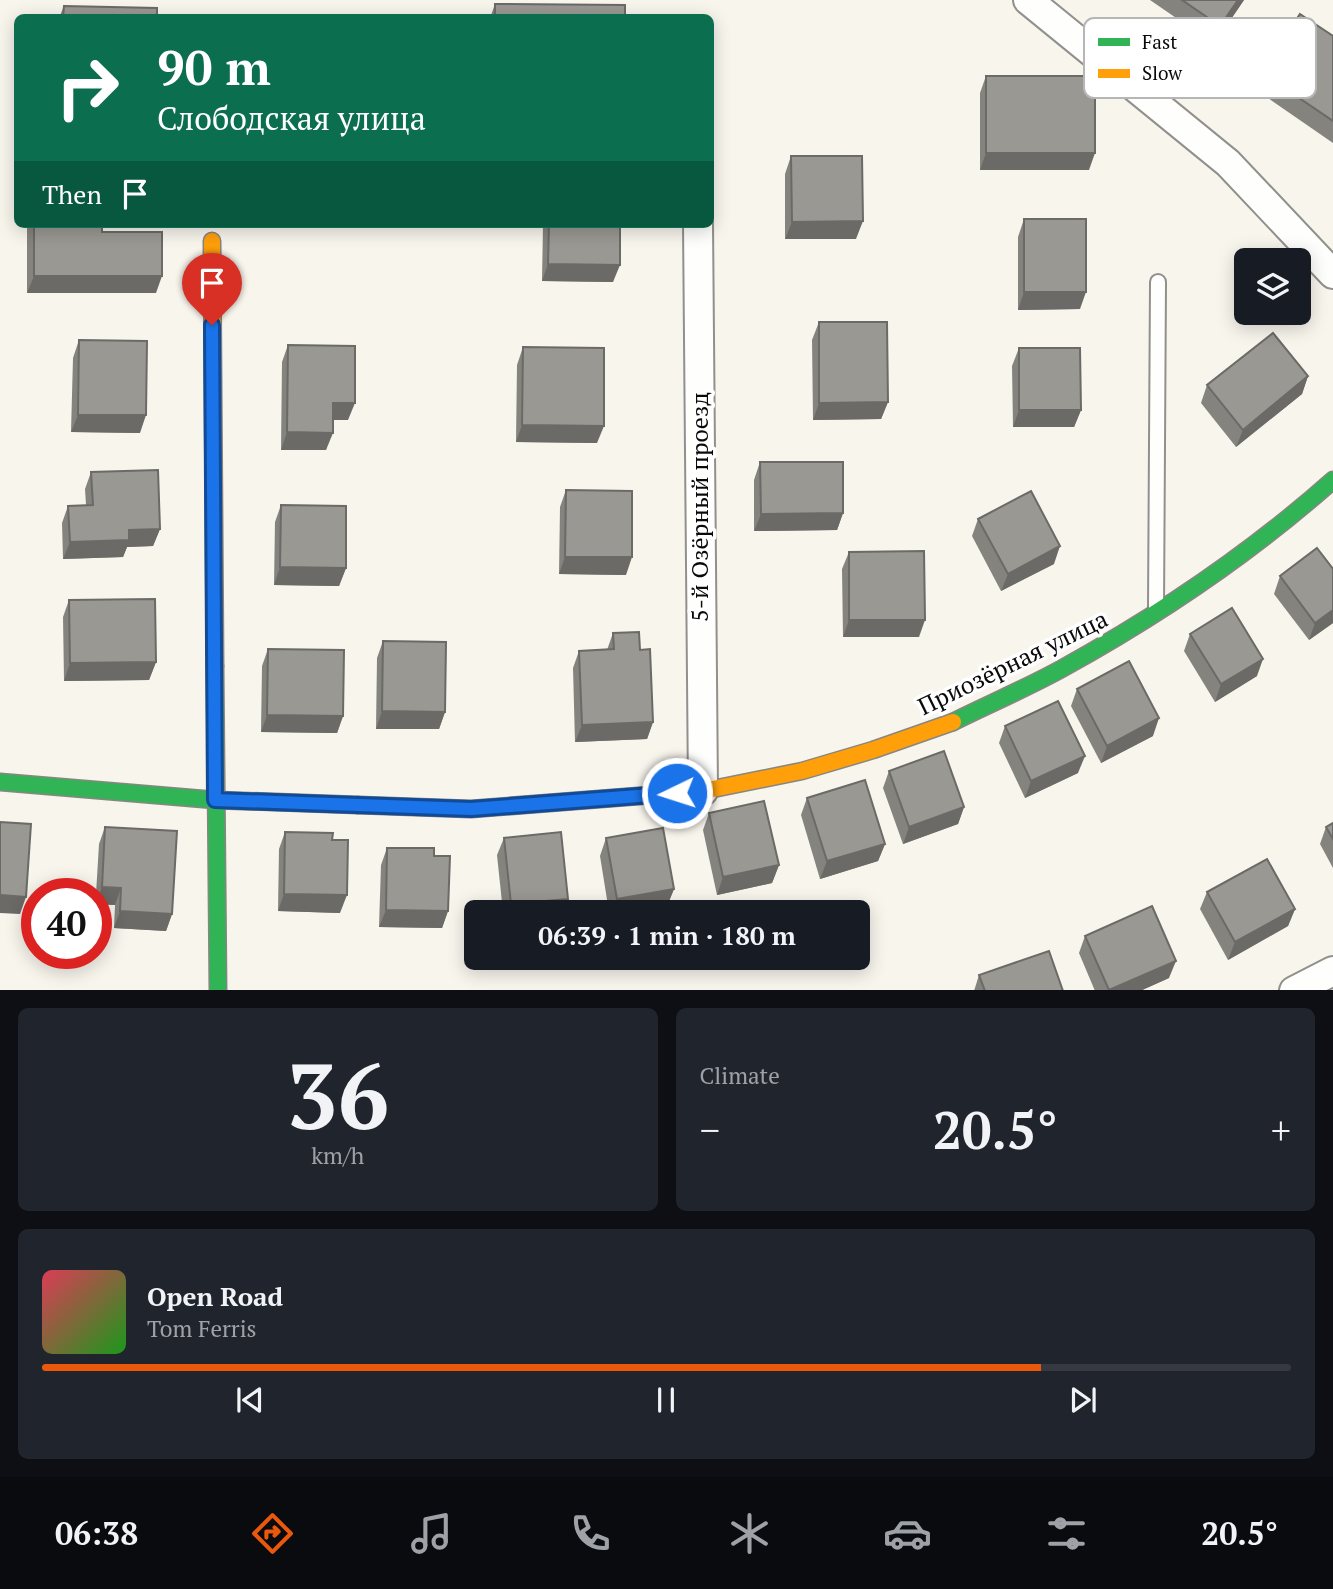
<!DOCTYPE html>
<html lang="en">
<head>
<meta charset="utf-8">
<style>
	:root { --surface:#171b24; --page:#20242c; --text:#f1f3f6; --muted:#9ea1a6; --line:#363941; --accent:#ea580c }
	body { margin:0; font-family:"PT Serif",serif; background:var(--page); color:var(--text); height:100vh; display:flex; flex-direction:column; font-size:26px; white-space:nowrap }
	* { box-sizing:border-box; margin:0 }
	p { font-size:23px; color:var(--muted) }
	.icon { flex:none; width:38px; height:38px; fill:none; stroke:currentColor; stroke-width:2; stroke-linecap:round; stroke-linejoin:round }
	.map { position:relative; height:990px; overflow:hidden }
	.sheet { display:flex; flex-direction:column; gap:18px; padding:18px; background:#0d0f14; flex:1 }
	.sheet>* { flex:none }
	.top-card { position:absolute; left:14px; top:14px; width:700px; height:214px; border-radius:10px; box-shadow:0 4px 18px #0003; background:#0b6e4f; color:#fff; overflow:hidden }
	.controls { position:absolute; left:1234px; top:248px; display:grid; gap:14px }
	.controls a { display:grid; place-items:center; width:77px; height:77px; border-radius:10px; background:var(--surface); box-shadow:0 4px 18px #0003; font-size:35px }
	.speed { position:absolute; left:21px; top:878px; display:flex; gap:14px; font-size:35px; font-weight:700; text-align:center }
	.speed>* { display:grid; place-content:center; width:91px; height:91px; border-radius:50%; background:var(--surface); box-shadow:0 4px 18px #0003; line-height:1 }
	.speed .limit { border:10px solid #d22; background:#fff; color:#111 }
	.pin { position:absolute; display:grid; place-items:center; width:60px; height:60px; color:#fff; margin:-72px -30px; border-radius:50% 50% 50% 0; rotate:-45deg; box-shadow:0 0 7px #0007 }
	.pin .icon { rotate:45deg }
	.me { position:absolute; width:77px; margin:-38px; rotate:266deg; stroke-linejoin:round; filter:drop-shadow(0 0 5px #0008) }
	.turn { display:flex; align-items:center; gap:24px; height:147px; padding:0 28px; font-size:32px }
	.turn .icon { width:91px; height:91px; stroke-width:2.5 }
	.turn b { display:block; font-size:49px; line-height:60px }
	.then { display:flex; align-items:center; height:66px; padding:0 28px; background:#0003; gap:14px; font-size:26px }
	.big { font-size:52px; font-weight:700; line-height:1.1 }
	.sheet .card { flex:1; display:flex; flex-direction:column; justify-content:center; gap:10px; min-width:0; padding:0 24px; border-radius:10px; background:var(--page) }
	.sheet .dial { align-items:center; gap:0 }
	.dial b { font-size:91px; line-height:1 }
	.song { display:flex; align-items:center; gap:21px }
	.cover { width:84px; height:84px; border-radius:10px; background:linear-gradient(135deg,hsl(350 70% 55%),hsl(120 70% 35%)) }
	.played { height:7px; border-radius:4px; background:linear-gradient(90deg,var(--accent) 80%,var(--line) 80%) }
	.keys { display:flex; justify-content:space-around; direction:ltr }
	.heat { display:flex; justify-content:space-between; align-items:center; font-size:38px; direction:ltr }
	.sheet .tiles { flex:1; display:grid; gap:18px; grid-template-columns:1fr 1fr }
	.card:last-child { grid-column:span 2 }
	.trip { position:absolute; left:464px; top:900px; width:406px; height:70px; border-radius:10px; background:var(--surface); box-shadow:0 4px 18px #0003; font-weight:700; line-height:70px; text-align:center }
	.dock { display:flex; height:112px; justify-content:space-around; align-items:center; background:#090b0e; color:var(--muted) }
	.dock .icon { width:49px; height:49px }
	.dock .current { color:var(--accent) }
	.dock b { font-size:32px; color:var(--text) }
	.map>svg:first-child { display:block }
	.lines { fill:none; stroke-linecap:round; stroke-linejoin:round }
	.lane-casing { stroke:#91908c; stroke-width:18 }
	.street-casing { stroke:#91908c; stroke-width:32 }
	.fast-casing { stroke:#888683; stroke-width:19 }
	.slow-casing { stroke:#888683; stroke-width:19 }
	.lane { stroke:#fefefc; stroke-width:14 }
	.street { stroke:#fefefc; stroke-width:28 }
	.fast { stroke:#30b455; stroke-width:16 }
	.slow { stroke:#ff9f0a; stroke-width:16 }
	.wall { fill:#84837e }
	.shaded-wall { fill:#6c6a67 }
	.building { fill:#9a9893; stroke:#6c6a67; stroke-width:2 }
	.route-casing { stroke:#114b97; stroke-width:18 }
	.route { stroke:#1a73e8; stroke-width:12 }
	.labels { text-anchor:middle; stroke-width:7; stroke-linejoin:round; paint-order:stroke }
	.street-label { font-size:24px; fill:#0a0a0a; stroke:#fff }
	.key { fill:#fff; stroke:#b6b6b6; stroke-width:2 }
	.key-label { font-size:19px; fill:#0a0a0a }
</style>
</head>
<body>
<div class="map">
<svg width="1333" height="991" viewBox="0 0 1333 991">
	<rect width="100%" height="100%" fill="#f8f5ed"/>
	<g class="lines">
		<g class="lane-casing">
			<path id="lane" d="M1156 609 1158 282"/>
		</g>
		<g class="street-casing">
			<g id="street">
				<path d="M1028 0 1228 163 1333 274"/>
				<path d="M698 224 703 791"/>
				<path d="M1294 991 1333 971"/>
			</g>
		</g>
		<g class="fast-casing">
			<g id="fast">
				<path d="M215 666 218 991"/>
				<path d="M953 722C989 704 1027 688 1063 668 1159 615 1251 553 1333 480"/>
				<path d="M0 782 215 800 358 805"/>
			</g>
		</g>
		<g class="slow-casing">
			<g id="slow">
				<path d="M212 241 215 666"/>
				<path d="M358 805 471 809 703 791 802 771 873 750 953 722"/>
			</g>
		</g>
		<use href="#lane" class="lane"/>
		<use href="#street" class="street"/>
		<use href="#fast" class="fast"/>
		<use href="#slow" class="slow"/>
	</g>
	<g class="wall">
		<path d="M1150 0H1244L1214 44Z"/>
		<path d="M495 4 625 18H490Z"/>
		<path d="M64 6 157 18H59Z"/>
		<path d="M1333 36V143L1255 89 1261 72Z"/>
		<path d="M986 76 1089 170H980V93Z"/>
		<path d="M791 156 856 239H785V174Z"/>
		<path d="M1024 219 1080 309 1018 310V237Z"/>
		<path d="M28 224H102V232L156 293H27V227Z"/>
		<path d="M543 224H620L613 282 542 281Z"/>
		<path d="M819 322 888 402 881 419 813 420 812 340Z"/>
		<path d="M79 340 140 433 71 432 73 358Z"/>
		<path d="M288 345 348 420H333L326 450H281L282 362Z"/>
		<path d="M523 347 597 443 516 442 517 365Z"/>
		<path d="M1019 348 1081 410 1074 427H1013L1012 366Z"/>
		<path d="M1308 376 1302 394 1236 447 1201 403 1207 385Z"/>
		<path d="M760 462 843 513 837 530 754 531V480Z"/>
		<path d="M91 472 160 529 153 546 127 547 123 557 63 559 62 523 68 506 86 505 85 489Z"/>
		<path d="M566 490 626 575 559 574 560 507Z"/>
		<path d="M281 505 346 568 339 586 274 585 275 522Z"/>
		<path d="M978 519 1054 564 1001 591 972 536Z"/>
		<path d="M849 552 919 637H843L842 569Z"/>
		<path d="M1333 569V623L1309 640 1274 594 1280 576Z"/>
		<path d="M69 600 156 662 149 680 64 681 63 617Z"/>
		<path d="M613 633 640 650 653 722 647 739 575 742 573 668 579 651 607 650Z"/>
		<path d="M1190 634 1257 676 1215 702 1184 651Z"/>
		<path d="M383 641 445 712 439 729H376L377 658Z"/>
		<path d="M268 649 343 716 337 733 261 732 262 666Z"/>
		<path d="M1077 689 1153 736 1101 763 1071 706Z"/>
		<path d="M1005 726 1078 773 1025 798 999 743Z"/>
		<path d="M889 771 964 807 958 824 903 844 883 788Z"/>
		<path d="M807 798 885 844 878 861 820 879 801 815Z"/>
		<path d="M709 813 779 865 772 883 717 895 703 830Z"/>
		<path d="M1333 823V868L1320 844 1326 827Z"/>
		<path d="M105 827 172 914 166 931 114 928 115 905 96 904V894L99 844Z"/>
		<path d="M285 832 332 840 340 913 278 911 279 849Z"/>
		<path d="M504 838 563 912H503L497 855Z"/>
		<path d="M606 838 674 889 667 906 637 912H609L600 856Z"/>
		<path d="M387 848 434 856 448 911 442 928 379 927 381 865Z"/>
		<path d="M1207 892 1295 909 1288 926 1228 960 1200 909Z"/>
		<path d="M1085 936 1169 978 1140 991H1095L1079 953Z"/>
		<path d="M979 975 1063 991H974Z"/>
	</g>
	<g class="shaded-wall">
		<path d="M1238 0H1244L1214 44 1220 26Z"/>
		<path d="M986 153H1095L1089 170H980Z"/>
		<path d="M863 221 856 239H785L792 222Z"/>
		<path d="M548 264 620 265 613 282 542 281Z"/>
		<path d="M34 276H162L156 293H27Z"/>
		<path d="M1024 292H1086L1080 309 1018 310Z"/>
		<path d="M1308 376 1302 394 1236 447 1243 430Z"/>
		<path d="M888 402 881 419 813 420 819 403Z"/>
		<path d="M333 403H355L348 420H326Z"/>
		<path d="M1019 410H1081L1074 427H1013Z"/>
		<path d="M78 415H146L140 433 71 432Z"/>
		<path d="M522 425 604 426 597 443 516 442Z"/>
		<path d="M287 432 333 433 326 450H281Z"/>
		<path d="M843 513 837 530 754 531 761 514Z"/>
		<path d="M160 529 153 546 127 547 123 557 63 559 70 542 129 530Z"/>
		<path d="M1060 546 1054 564 1001 591 1008 574Z"/>
		<path d="M565 557H632L626 575 559 574Z"/>
		<path d="M280 567 346 568 339 586 274 585Z"/>
		<path d="M1333 610V623L1309 640 1315 623Z"/>
		<path d="M849 620H925L919 637H843Z"/>
		<path d="M1263 659 1257 676 1215 702 1221 684Z"/>
		<path d="M156 662 149 680 64 681 70 663Z"/>
		<path d="M382 711 445 712 439 729H376Z"/>
		<path d="M267 715 343 716 337 733 261 732Z"/>
		<path d="M1159 718 1153 736 1101 763 1107 746Z"/>
		<path d="M653 722 647 739 575 742 582 725Z"/>
		<path d="M1085 756 1078 773 1025 798 1031 781Z"/>
		<path d="M964 807 958 824 903 844 909 827Z"/>
		<path d="M885 844 878 861 820 879 827 861Z"/>
		<path d="M779 865 772 883 717 895 723 877Z"/>
		<path d="M102 887 121 888 115 905 96 904Z"/>
		<path d="M674 889 667 906 637 912H612L617 899Z"/>
		<path d="M284 894 347 895 340 913 278 911Z"/>
		<path d="M0 895 26 897 20 914 0 913Z"/>
		<path d="M568 899 563 912H508L511 904Z"/>
		<path d="M1295 909 1288 926 1228 960 1235 942Z"/>
		<path d="M386 910 448 911 442 928 379 927Z"/>
		<path d="M120 911 172 914 166 931 114 928Z"/>
		<path d="M1176 961 1169 978 1140 991H1108Z"/>
	</g>
	<g class="building">
		<path d="M1182 0H1238L1220 26Z"/>
		<path d="M495 4 625 5V18H495Z"/>
		<path d="M64 6 157 8V18H63Z"/>
		<path d="M1300 14 1333 36V121L1261 72Z"/>
		<rect x="986" y="76" width="109" height="77"/>
		<path d="M791 156H862L863 221 792 222Z"/>
		<rect x="1024" y="219" width="62" height="73"/>
		<path d="M34 224H102V232H162V276H34Z"/>
		<path d="M549 224H620V265L548 264Z"/>
		<path d="M819 322H887L888 402 819 403Z"/>
		<path d="M1273 333 1308 376 1243 430 1207 385Z"/>
		<path d="M79 340 147 341 146 415H78Z"/>
		<path d="M288 345 355 346V403H333V433L287 432Z"/>
		<path d="M523 347 604 348V426L522 425Z"/>
		<path d="M1019 348H1080L1081 410H1019Z"/>
		<path d="M760 462H843V513L761 514Z"/>
		<path d="M158 470 160 529 129 530V540L70 542 68 506 93 505 91 472Z"/>
		<path d="M566 490 632 491V557H565Z"/>
		<path d="M1031 491 1060 546 1008 574 978 519Z"/>
		<path d="M281 505 346 506V568L280 567Z"/>
		<path d="M1317 548 1333 569V610L1315 623 1280 576Z"/>
		<path d="M924 551 925 620H849V552Z"/>
		<path d="M155 599 156 662 70 663 69 600Z"/>
		<path d="M1232 608 1263 659 1221 684 1190 634Z"/>
		<path d="M639 632 640 650 650 649 653 722 582 725 579 651 614 649 613 633Z"/>
		<path d="M383 641 446 642 445 712 382 711Z"/>
		<path d="M268 649 344 650 343 716 267 715Z"/>
		<path d="M1129 661 1159 718 1107 746 1077 689Z"/>
		<path d="M1058 701 1085 756 1031 781 1005 726Z"/>
		<path d="M944 751 964 807 909 827 889 771Z"/>
		<path d="M865 780 885 844 827 861 807 798Z"/>
		<path d="M764 801 779 865 723 877 709 813Z"/>
		<path d="M0 822 31 824 26 897 0 895Z"/>
		<path d="M1333 823V839L1326 827Z"/>
		<path d="M105 827 177 831 172 914 120 911 121 888 102 887Z"/>
		<path d="M663 828 674 889 617 899 606 838Z"/>
		<path d="M285 832 333 833 332 840H348L347 895 284 894Z"/>
		<path d="M561 832 568 899 511 904 504 838Z"/>
		<path d="M387 848H434V856H450L448 911 386 910Z"/>
		<path d="M1267 859 1295 909 1235 942 1207 892Z"/>
		<path d="M1152 906 1176 961 1109 990 1085 936Z"/>
		<path d="M1049 951 1063 991H985L979 975Z"/>
	</g>
	<g class="lines">
		<g class="route-casing">
			<path id="route" d="M212 325 215 800 471 809 677 793"/>
		</g>
		<use href="#route" class="route"/>
	</g>
	<g class="labels">
		<g class="street-label">
			<text transform="translate(700 507) rotate(-90)" y="8">5-й Озёрный проезд</text>
			<text transform="translate(1013 663) rotate(-26)" y="8">Приозёрная улица</text>
		</g>
	</g>
	<rect x="1084" y="18" width="232" height="80" rx="10" class="key"/>
	<rect x="1098" y="38" width="32" height="8" fill="#30b455"/>
	<rect x="1098" y="69" width="32" height="9" fill="#ff9f0a"/>
	<g class="key-label">
		<text x="1142" y="49">Fast</text>
		<text x="1142" y="80">Slow</text>
	</g>
</svg>
<div class="controls">
<a><svg class="icon" aria-label="layers" viewBox="0 0 24 24"><path d="M12 4l9 5-9 5-9-5zM3 14l9 5 9-5"/></svg></a>
</div>
<div class="speed"><div class="limit">40</div></div>
<div class="pin" style="left:212px;top:325px;background:#d93025"><svg class="icon" aria-label="arrive" viewBox="0 0 24 24"><path d="M6 21V4h12l-3 4 3 4H6"/></svg></div>
<svg class="me" style="left:677px;top:793px" viewBox="-20 -20 40 40"><circle r="17" fill="#1a73e8" stroke="#fff" stroke-width="3"/><path d="M0-11L8 9 0 5-8 9z" fill="#fff"/></svg>
<div class="trip">06:39 · 1 min · 180 m</div>
<div class="top-card">
<div class="turn"><svg class="icon" aria-label="right" viewBox="0 0 24 24"><path d="M7 20v-9h11M14 6l5 5-5 5"/></svg><div><b>90 m</b>Слободская улица</div></div>
<div class="then">Then<svg class="icon" aria-label="arrive" viewBox="0 0 24 24"><path d="M6 21V4h12l-3 4 3 4H6"/></svg></div>
</div>
</div>
<section class="sheet">
<div class="tiles">
<div class="card dial"><b>36</b><p>km/h</p></div>
<div class="card"><p>Climate</p>
<div class="heat"><a>−</a><b class="big">20.5°</b><a>+</a></div>
</div>
<div class="card">
<div class="song"><i class="cover"></i><div><b>Open Road</b><p>Tom Ferris</p></div></div>
<div class="played"></div>
<div class="keys"><svg class="icon" aria-label="previous" viewBox="0 0 24 24"><path d="M18 5L8 12l10 7zM5 5v14"/></svg><svg class="icon" aria-label="pause" viewBox="0 0 24 24"><path d="M8 5v14M16 5v14"/></svg><svg class="icon" aria-label="next" viewBox="0 0 24 24"><path d="M6 5l10 7-10 7zM19 5v14"/></svg></div>
</div>
</div>
</section>
<nav class="dock">
<b>06:38</b>
<svg class="icon current" aria-label="directions" viewBox="0 0 24 24"><path d="M12 3l9 9-9 9-9-9zM9 14v-3h6M13 9l2 2-2 2"/></svg>
<svg class="icon" aria-label="music" viewBox="0 0 24 24"><path d="M9 18V5l10-2v13"/><circle cx="6" cy="18" r="3"/><circle cx="16" cy="16" r="3"/></svg>
<svg class="icon" aria-label="phone" viewBox="0 0 24 24"><path d="M5 4h4l2 5-3 2q2 4 5 5l2-3 5 2v4C11 20 4 13 5 4z"/></svg>
<svg class="icon" aria-label="climate" viewBox="0 0 24 24"><path d="M12 3v18M4 7l16 10M4 17L20 7"/></svg>
<svg class="icon" aria-label="car" viewBox="0 0 24 24"><path d="M5 17H2v-5l4-1 3-4h7l3 4 3 1v5h-3M9 17h6M6 11h13"/><circle cx="7" cy="17" r="2"/><circle cx="17" cy="17" r="2"/></svg>
<svg class="icon" aria-label="filters" viewBox="0 0 24 24"><path d="M4 7h16M4 17h16"/><circle cx="9" cy="7" r="2"/><circle cx="15" cy="17" r="2"/></svg>
<b>20.5°</b>
</nav>
</body>
</html>
